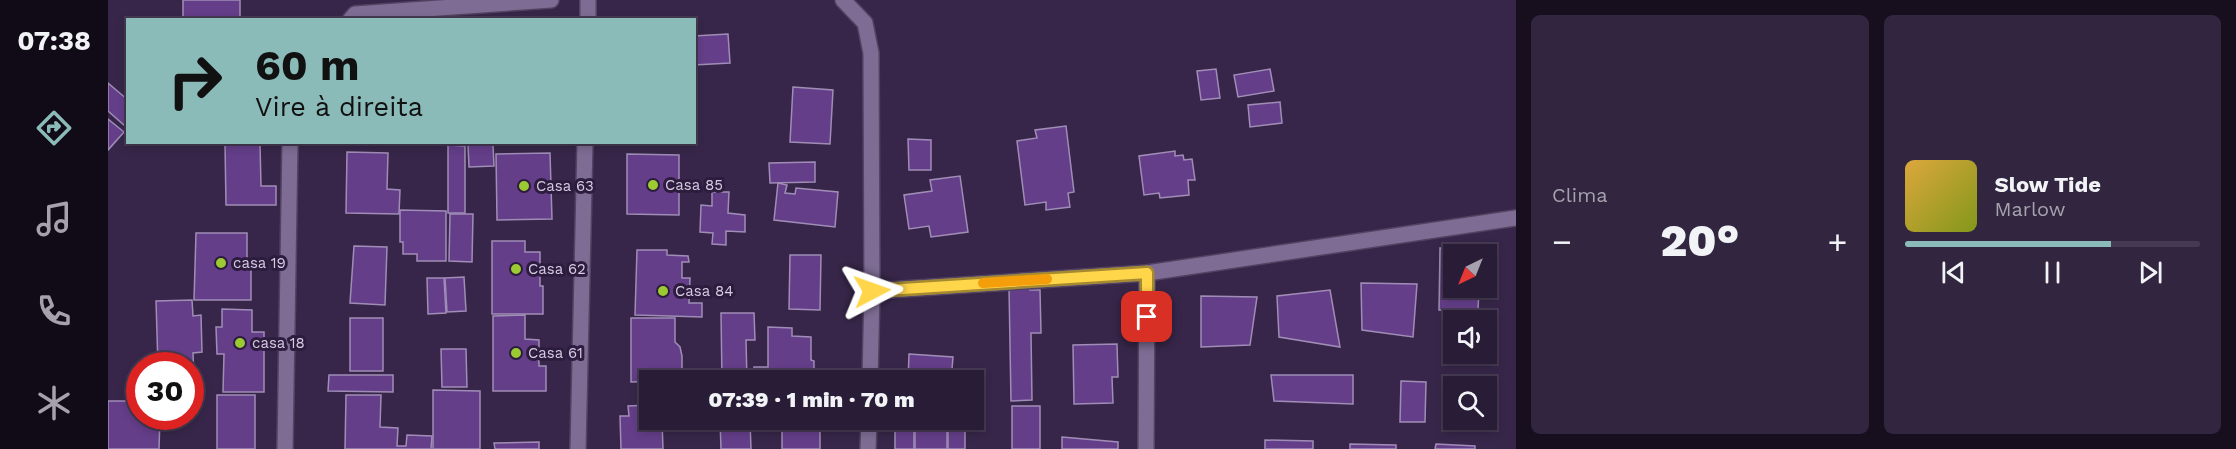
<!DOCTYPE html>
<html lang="pt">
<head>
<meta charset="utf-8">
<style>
	:root { --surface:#291c37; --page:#31253f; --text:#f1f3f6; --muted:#a5a1ad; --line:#453a52; --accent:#8bbbb9 }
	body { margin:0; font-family:"Work Sans",sans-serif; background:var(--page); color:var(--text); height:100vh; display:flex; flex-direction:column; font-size:22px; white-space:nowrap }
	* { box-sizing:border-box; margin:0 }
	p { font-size:20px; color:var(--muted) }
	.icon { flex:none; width:33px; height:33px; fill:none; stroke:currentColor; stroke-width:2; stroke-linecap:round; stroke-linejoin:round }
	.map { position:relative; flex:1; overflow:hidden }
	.panel { display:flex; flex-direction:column; gap:15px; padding:15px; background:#170f1e; width:720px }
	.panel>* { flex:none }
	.banner { position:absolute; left:18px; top:18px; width:570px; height:126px; border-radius:0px; box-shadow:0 3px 9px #0003,0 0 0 2px var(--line); background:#8bbbb9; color:#111; overflow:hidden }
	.needle { width:39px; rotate:223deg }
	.tools { position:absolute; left:1335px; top:244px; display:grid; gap:12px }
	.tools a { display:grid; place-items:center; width:54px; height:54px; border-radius:0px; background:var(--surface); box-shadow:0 3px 9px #0003,0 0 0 2px var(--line); font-size:30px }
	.speed { position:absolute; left:18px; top:352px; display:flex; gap:12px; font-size:30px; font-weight:700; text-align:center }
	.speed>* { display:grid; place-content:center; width:78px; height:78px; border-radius:50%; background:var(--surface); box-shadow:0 3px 9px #0003,0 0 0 2px var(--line); line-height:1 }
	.speed .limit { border:9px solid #d22; background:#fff; color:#111 }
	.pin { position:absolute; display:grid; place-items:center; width:51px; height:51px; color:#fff; margin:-26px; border-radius:12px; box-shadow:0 3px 9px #0006 }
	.me { position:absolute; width:66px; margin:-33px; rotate:86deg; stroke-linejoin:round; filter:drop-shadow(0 0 4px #0008) }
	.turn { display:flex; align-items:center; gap:21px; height:126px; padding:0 30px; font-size:27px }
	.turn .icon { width:78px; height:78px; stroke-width:2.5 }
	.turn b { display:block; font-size:42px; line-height:51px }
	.big { font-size:45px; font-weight:800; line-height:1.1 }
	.panel .tile { flex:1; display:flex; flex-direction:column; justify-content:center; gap:9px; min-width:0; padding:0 21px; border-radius:9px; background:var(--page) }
	.song { display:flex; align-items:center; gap:18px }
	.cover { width:72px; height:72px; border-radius:9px; background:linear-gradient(135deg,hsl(40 70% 55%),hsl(70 70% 35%)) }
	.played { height:6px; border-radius:3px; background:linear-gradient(90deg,var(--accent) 70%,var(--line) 70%) }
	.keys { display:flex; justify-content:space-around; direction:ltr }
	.heat { display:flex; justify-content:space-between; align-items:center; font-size:33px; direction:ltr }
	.panel .tiles { flex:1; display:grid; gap:15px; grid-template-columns:repeat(2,1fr) }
	.trip { position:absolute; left:531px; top:370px; width:345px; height:60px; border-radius:0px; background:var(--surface); box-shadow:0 3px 9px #0003,0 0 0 2px var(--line); font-weight:800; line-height:60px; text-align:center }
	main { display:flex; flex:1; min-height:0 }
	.dock { display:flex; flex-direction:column; width:108px; justify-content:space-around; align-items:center; background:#100b16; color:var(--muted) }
	.dock .icon { width:42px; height:42px }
	.dock .active { color:var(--accent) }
	.dock b { font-size:27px; color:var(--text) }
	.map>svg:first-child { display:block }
	.building { fill:#643e89; stroke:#a08db7; stroke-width:1.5 }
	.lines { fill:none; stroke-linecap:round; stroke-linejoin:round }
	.minor-casing { stroke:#524361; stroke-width:18 }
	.minor { stroke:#7e6c94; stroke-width:15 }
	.route-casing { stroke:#a68a30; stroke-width:15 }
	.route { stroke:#ffd54a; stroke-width:10 }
	.slow { stroke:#f59e0b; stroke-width:10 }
	.poi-dot { fill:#9cca32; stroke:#2d1c3e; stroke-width:2 }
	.labels { text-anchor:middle; stroke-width:6; stroke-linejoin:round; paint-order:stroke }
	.poi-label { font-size:15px; fill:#d6cce3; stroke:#2d1c3e; text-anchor:start }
</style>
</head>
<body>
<main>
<nav class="dock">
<b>07:38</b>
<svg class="icon active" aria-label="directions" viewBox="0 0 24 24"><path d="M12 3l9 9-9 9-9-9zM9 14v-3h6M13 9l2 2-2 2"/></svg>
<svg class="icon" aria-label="music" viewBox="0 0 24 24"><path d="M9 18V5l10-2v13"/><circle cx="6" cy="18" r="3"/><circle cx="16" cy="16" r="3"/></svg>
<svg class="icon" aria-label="phone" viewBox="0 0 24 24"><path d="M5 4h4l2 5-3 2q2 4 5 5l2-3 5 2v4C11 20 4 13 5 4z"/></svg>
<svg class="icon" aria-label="climate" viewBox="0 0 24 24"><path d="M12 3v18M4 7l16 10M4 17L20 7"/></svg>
</nav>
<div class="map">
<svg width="1408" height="449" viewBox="0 0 1408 449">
	<rect width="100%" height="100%" fill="#372649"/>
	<g class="building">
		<rect x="75" y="0" width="57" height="20"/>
		<path d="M620 34 622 63 586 65V36Z"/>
		<path d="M1108 69 1112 98 1093 100 1089 71Z"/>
		<path d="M1162 69 1166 91 1130 97 1126 75Z"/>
		<path d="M0 83 20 100V123L17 126 0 111Z"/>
		<path d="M685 87 725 90 722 144 682 142Z"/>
		<path d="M1172 102 1174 123 1142 127 1140 105Z"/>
		<path d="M0 119 16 132 0 150Z"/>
		<path d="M958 126 966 192 960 193 962 207 938 210V202L917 205 909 141 929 138 927 130Z"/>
		<path d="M800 139 823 140V170H801Z"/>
		<path d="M117 144H152L153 186H168V205H118Z"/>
		<path d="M340 145 357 146V213H340Z"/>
		<path d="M360 145H385L386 166 361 167Z"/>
		<path d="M1067 151V156L1075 155 1076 160 1084 159 1087 180H1080L1081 195 1052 198 1051 193 1036 195 1031 156Z"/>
		<path d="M239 152 280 153 279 189 292 190 291 214 238 213Z"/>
		<path d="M442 153 444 219 389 220 388 154Z"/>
		<path d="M519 154 571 155V215L519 214Z"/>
		<path d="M707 162V182L662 183 661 163Z"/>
		<path d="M852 176 860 232 823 237 821 226 801 229 796 195 824 191 822 180Z"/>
		<path d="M670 183 679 185 677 193 687 194 688 188 730 192 727 227 666 220Z"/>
		<path d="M604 192H621L620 213 637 215V232L618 231V245L604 244 605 233 592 232 593 205 604 206Z"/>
		<path d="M292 210 338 211V261H309V254H295V242H292Z"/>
		<path d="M342 214H365L364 262 341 261Z"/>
		<path d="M88 233H139V270H143V300H86Z"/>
		<path d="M384 241H417V252H432V286H435V314H384Z"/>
		<path d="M246 246 279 247 277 305 242 303Z"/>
		<path d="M1332 248 1372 249V255H1346V288H1371L1370 311 1331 310Z"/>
		<path d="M529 250H559V255L580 256 581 262H574V278H582L581 303H594V317L527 315Z"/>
		<path d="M682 255H713L712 310 681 309Z"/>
		<path d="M356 277 358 311 339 312 337 278Z"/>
		<path d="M319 278H336L338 313 320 314Z"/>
		<path d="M1253 283 1309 284 1305 337 1254 330Z"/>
		<path d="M901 287H922V290H932L933 333H923L924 400 903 401Z"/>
		<path d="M1222 290 1232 347 1171 337 1169 296Z"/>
		<path d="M1093 296 1149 297 1142 345 1093 347Z"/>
		<path d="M84 300 85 316 93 315 94 352 85 353 86 379H82V366H50L48 301Z"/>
		<path d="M114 309 144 310V332H156V392H115L116 354H109L108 327H114Z"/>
		<path d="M613 313H646L647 340H638L639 381H614Z"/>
		<path d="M417 315V339L431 340V366H438V391H385V316Z"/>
		<rect x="242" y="318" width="33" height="53"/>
		<path d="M523 318H567V342L572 347 574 356V381L523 382Z"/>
		<path d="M660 327 684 328V336L703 337V360L706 361V381H645L646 367H660Z"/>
		<path d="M1009 344 1010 377H1004L1005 403 966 404 965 345Z"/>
		<path d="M333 349H358L359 387H334Z"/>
		<path d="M801 354 845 357 843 381H800Z"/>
		<path d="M221 375H285V392L220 391Z"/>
		<path d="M1163 375H1245V404L1166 401Z"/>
		<path d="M1293 381 1318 382 1317 422H1292Z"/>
		<path d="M325 390 372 391V449H325Z"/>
		<rect x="109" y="395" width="38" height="54"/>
		<path d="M238 395H273L272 427 290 428 289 446H298L299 435 324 436 323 449H237Z"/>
		<path d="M0 401H32V417H52L51 449H0Z"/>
		<path d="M542 405V420H554L555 449H513L512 416H521L520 406Z"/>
		<rect x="904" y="406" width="28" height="43"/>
		<path d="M612 420H642L643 449H613Z"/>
		<rect x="674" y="425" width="38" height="24"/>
		<path d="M807 425 839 426V449H807Z"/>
		<rect x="787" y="427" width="19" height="22"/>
		<rect x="840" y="428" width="17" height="21"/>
		<path d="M954 437 1010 442V449H954Z"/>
		<path d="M1157 440 1205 441V449H1157Z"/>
		<path d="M431 442V449H387L386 443Z"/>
		<path d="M1242 444 1288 445V449H1242Z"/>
		<path d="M1328 444 1367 446V449H1327Z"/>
	</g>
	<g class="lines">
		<g class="minor-casing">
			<g id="minor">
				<path d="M735 0 757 23 763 53 764 291 762 381"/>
				<path d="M242 20 247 14 443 0"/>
				<path d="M480 20V0"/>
				<path d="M764 291 1039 273 1408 218"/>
				<path d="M177 449 182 142"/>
				<path d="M470 449 477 142"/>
				<path d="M760 449 761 420"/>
				<path d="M1038 449 1039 273"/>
			</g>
		</g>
		<use href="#minor" class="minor"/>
	</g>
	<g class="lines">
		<g class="route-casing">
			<path id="route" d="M764 291 1039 273V317"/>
		</g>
		<use href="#route" class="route"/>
		<path class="slow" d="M875 283 939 279"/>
	</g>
	<g class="poi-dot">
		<circle cx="545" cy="185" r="6"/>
		<circle cx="416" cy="186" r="6"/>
		<circle cx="113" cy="263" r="6"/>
		<circle cx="408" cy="269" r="6"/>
		<circle cx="555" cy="291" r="6"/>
		<circle cx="132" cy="343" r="6"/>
		<circle cx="408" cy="353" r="6"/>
	</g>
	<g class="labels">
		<g class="poi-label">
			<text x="557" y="190">Casa 85</text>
			<text x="428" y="191">Casa 63</text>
			<text x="125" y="268">casa 19</text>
			<text x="420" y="274">Casa 62</text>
			<text x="567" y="296">Casa 84</text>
			<text x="144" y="348">casa 18</text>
			<text x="420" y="358">Casa 61</text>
		</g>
	</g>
</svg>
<div class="tools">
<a><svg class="needle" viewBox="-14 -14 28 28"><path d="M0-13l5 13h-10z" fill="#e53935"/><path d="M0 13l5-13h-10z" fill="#a5a1ad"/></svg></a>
<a><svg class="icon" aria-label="sound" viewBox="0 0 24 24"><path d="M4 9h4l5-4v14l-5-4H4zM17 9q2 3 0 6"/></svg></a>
<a><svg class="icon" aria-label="search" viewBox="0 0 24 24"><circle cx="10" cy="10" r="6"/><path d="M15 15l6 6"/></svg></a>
</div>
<div class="speed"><div class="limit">30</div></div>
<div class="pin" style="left:1039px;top:317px;background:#d93025"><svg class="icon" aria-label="arrive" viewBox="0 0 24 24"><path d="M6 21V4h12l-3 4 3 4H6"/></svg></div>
<svg class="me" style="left:764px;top:291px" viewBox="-20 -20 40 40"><path d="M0-17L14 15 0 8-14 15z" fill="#ffd54a" stroke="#fff" stroke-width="4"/></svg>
<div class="trip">07:39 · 1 min · 70 m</div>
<div class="banner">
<div class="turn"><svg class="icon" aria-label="right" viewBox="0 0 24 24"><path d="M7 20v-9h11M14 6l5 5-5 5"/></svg><div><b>60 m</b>Vire à direita</div></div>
</div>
</div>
<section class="panel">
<div class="tiles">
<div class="tile"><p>Clima</p>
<div class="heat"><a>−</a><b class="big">20°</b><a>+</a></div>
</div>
<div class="tile">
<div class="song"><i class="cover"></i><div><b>Slow Tide</b><p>Marlow</p></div></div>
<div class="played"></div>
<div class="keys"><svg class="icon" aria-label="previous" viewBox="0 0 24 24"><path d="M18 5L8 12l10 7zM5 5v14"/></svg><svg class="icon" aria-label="pause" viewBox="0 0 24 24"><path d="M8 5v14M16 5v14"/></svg><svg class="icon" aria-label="next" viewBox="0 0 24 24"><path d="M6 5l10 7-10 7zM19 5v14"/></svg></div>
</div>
</div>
</section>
</main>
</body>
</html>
